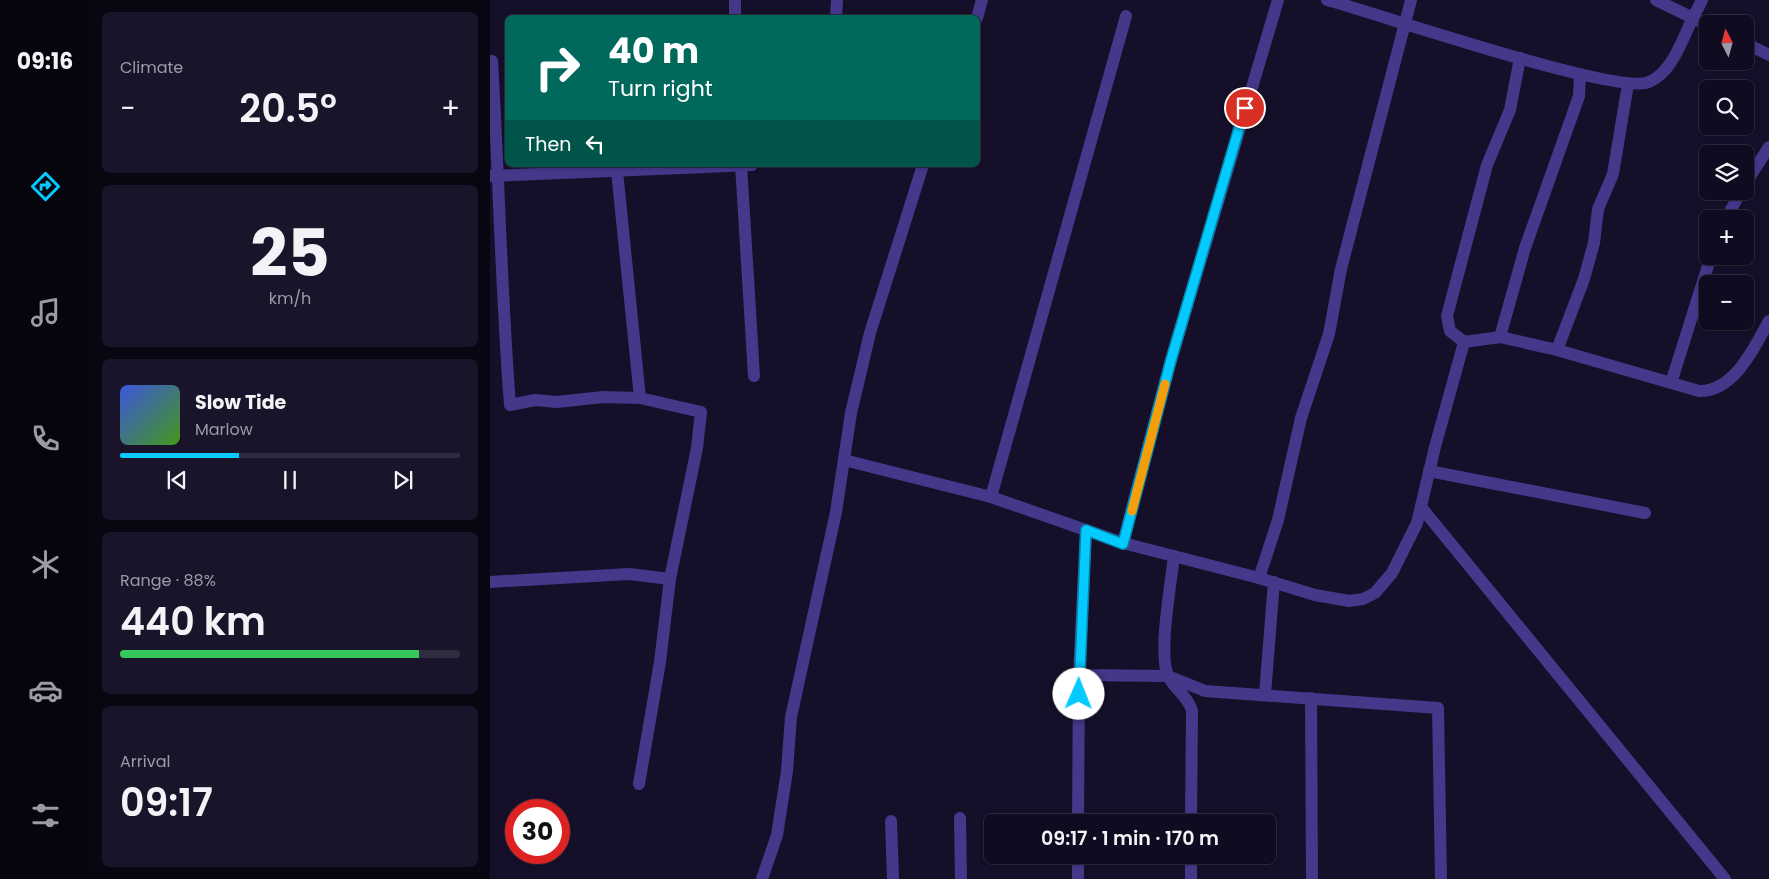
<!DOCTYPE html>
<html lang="en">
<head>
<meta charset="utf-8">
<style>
	:root { --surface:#100b20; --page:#191429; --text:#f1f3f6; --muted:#9c9ba5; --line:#302b3e; --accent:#04caff }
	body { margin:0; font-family:Poppins,sans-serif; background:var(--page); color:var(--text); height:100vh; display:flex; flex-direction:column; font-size:19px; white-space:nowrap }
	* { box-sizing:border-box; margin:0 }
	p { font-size:16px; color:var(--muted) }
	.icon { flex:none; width:28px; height:28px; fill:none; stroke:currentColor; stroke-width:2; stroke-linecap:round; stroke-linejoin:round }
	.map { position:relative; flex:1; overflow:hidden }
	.panel { display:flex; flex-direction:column; gap:12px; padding:12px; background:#090612; width:400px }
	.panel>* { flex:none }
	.guide { position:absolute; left:15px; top:15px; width:475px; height:152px; border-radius:8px; box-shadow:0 1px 4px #0004,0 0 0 1px var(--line); background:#00695c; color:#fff; overflow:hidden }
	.needle { width:32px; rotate:354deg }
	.controls { position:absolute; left:1209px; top:15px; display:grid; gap:10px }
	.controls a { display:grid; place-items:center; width:55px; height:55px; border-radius:8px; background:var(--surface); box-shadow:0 1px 4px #0004,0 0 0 1px var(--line); font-size:25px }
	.speed { position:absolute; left:15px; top:799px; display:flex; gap:10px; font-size:25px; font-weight:700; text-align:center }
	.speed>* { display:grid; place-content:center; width:65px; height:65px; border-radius:50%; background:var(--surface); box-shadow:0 1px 4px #0004,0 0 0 1px var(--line); line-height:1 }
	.speed .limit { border:8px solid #d22; background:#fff; color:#111 }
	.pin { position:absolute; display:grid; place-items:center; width:42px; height:42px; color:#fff; margin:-21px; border:2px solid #fff; border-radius:50%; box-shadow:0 1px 5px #0007 }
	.me { position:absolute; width:55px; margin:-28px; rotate:1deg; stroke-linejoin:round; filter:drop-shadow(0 0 4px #0008) }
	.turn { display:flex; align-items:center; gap:18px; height:105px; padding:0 20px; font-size:22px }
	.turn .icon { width:65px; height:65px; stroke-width:2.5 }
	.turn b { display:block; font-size:35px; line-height:42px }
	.then { display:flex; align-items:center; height:48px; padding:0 20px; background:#0003; gap:10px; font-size:19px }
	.big { font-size:38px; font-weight:600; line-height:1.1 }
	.panel .tile { flex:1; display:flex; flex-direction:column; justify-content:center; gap:8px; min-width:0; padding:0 18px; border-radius:8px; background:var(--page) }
	.panel .dial { align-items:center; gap:0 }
	.dial b { font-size:65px; line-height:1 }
	.song { display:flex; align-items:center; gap:15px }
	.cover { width:60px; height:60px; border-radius:8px; background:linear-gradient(135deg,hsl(230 70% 55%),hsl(100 70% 35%)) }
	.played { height:5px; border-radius:2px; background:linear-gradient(90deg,var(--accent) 35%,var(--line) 35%) }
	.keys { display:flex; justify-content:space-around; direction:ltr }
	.heat { display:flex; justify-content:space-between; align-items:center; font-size:28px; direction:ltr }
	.charge { height:8px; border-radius:4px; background:linear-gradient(90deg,#34c759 88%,var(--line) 0) }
	.trip { position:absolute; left:494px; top:814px; width:292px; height:50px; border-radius:8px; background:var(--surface); box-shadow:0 1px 4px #0004,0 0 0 1px var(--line); font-weight:600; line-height:50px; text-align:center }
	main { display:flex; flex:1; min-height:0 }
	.tab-bar { display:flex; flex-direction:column; width:90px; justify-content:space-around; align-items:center; background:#06040d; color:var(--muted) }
	.tab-bar .icon { width:35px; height:35px }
	.tab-bar .current { color:var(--accent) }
	.tab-bar b { font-size:22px; color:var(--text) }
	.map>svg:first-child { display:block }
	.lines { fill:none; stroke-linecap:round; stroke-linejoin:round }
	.street { stroke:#44388b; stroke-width:12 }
	.route-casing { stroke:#0383a6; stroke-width:12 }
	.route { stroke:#04caff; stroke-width:9 }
	.slow { stroke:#f59e0b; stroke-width:9 }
</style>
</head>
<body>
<main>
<nav class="tab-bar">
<b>09:16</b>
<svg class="icon current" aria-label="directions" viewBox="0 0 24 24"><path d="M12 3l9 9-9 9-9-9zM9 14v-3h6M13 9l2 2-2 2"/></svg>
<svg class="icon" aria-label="music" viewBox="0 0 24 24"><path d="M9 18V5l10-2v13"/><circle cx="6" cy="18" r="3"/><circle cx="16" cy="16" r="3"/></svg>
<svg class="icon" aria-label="phone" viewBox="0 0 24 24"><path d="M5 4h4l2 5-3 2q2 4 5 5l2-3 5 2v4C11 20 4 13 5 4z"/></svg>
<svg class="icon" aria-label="climate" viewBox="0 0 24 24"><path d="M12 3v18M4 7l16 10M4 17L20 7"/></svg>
<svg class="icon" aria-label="car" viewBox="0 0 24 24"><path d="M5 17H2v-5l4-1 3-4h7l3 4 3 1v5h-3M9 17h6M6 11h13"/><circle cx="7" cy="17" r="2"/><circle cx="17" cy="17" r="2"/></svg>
<svg class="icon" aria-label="filters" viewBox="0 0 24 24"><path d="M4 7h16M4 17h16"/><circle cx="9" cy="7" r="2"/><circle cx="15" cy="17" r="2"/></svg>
</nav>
<section class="panel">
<div class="tile"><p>Climate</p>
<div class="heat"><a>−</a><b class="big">20.5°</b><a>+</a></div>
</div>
<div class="tile dial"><b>25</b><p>km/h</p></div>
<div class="tile">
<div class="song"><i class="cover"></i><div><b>Slow Tide</b><p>Marlow</p></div></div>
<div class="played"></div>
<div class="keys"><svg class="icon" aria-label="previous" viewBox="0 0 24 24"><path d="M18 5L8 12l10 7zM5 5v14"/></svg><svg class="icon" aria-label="pause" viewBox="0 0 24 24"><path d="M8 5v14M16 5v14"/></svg><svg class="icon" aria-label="next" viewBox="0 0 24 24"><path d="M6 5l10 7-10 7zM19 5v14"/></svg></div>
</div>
<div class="tile"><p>Range · 88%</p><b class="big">440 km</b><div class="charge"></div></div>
<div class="tile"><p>Arrival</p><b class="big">09:17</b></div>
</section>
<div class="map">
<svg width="1279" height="879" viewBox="0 0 1279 879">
	<rect width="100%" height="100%" fill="#160f2a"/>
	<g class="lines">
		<g class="street">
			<path d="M245 0V18"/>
			<path d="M837 0C886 13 1128 96 1159 82 1183 72 1192 39 1203 18L1218 25"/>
			<path d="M1166 0 1203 18 1212 0"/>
			<path d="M346 18 347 0"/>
			<path d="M487 18 492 0"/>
			<path d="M1255 43 1279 55"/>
			<path d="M2 61C9 176 11 290 20 405L45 400 67 402 113 397 150 398 211 412 207 448 180 579 170 662 149 784"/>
			<path d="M251 165 264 376"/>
			<path d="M127 171 150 398"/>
			<path d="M0 176 262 165"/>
			<path d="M1255 184 1279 147"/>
			<path d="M1236 219 1251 191"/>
			<path d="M1010 337 1035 248 1089 96 1090 74"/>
			<path d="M974 342 960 331 957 316 997 165 1020 110 1030 58"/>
			<path d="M1067 350 1094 279 1104 243 1108 209 1123 174 1138 84"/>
			<path d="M1181 383 1221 256"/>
			<path d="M354 460 501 497 633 543 769 578 825 595 859 601 873 599 885 593 902 573 927 523 945 447 974 342 1010 337 1067 350 1209 391C1244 392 1264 348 1279 321"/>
			<path d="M939 471 1155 513"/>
			<path d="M501 497 636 16"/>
			<path d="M931 507 1235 879"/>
			<path d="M633 543 681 360 788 0"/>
			<path d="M684 556C681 584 668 653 678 676 684 689 698 696 702 711L701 822"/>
			<path d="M769 578 788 520 811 418 839 334 851 269 921 0"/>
			<path d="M0 582 139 574 180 579"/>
			<path d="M589 675 678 676 715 691 948 708 951 879"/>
			<path d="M775 694 784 582"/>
			<path d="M821 698 822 879"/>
			<path d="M470 818 471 879"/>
			<path d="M401 821 403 879"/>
			<path d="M588 822 589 675 596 530"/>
			<path d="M272 879 287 835 297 771 301 717 346 512 361 413 380 333 433 165"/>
			<path d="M588 879V855"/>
			<path d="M701 879V855"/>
		</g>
	</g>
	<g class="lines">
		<g class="route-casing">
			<path id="route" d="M589 694 596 530 633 544 681 360 755 108"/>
		</g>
		<use href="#route" class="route"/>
		<path class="slow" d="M642 511 675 384"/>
	</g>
</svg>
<div class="controls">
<a><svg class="needle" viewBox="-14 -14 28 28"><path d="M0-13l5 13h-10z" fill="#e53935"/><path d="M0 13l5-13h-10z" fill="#9c9ba5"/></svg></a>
<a><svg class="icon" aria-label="search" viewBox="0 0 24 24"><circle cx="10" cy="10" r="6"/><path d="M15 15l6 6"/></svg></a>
<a><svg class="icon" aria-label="layers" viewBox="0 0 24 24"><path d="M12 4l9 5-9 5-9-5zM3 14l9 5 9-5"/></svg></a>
<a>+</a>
<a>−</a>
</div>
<div class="speed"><div class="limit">30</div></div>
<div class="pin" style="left:755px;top:108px;background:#d93025"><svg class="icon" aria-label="arrive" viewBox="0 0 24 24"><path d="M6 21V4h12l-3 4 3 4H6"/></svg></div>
<svg class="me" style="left:589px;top:694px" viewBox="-20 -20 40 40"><circle r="19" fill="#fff"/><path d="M0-13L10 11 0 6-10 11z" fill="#04caff"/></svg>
<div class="trip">09:17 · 1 min · 170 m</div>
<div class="guide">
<div class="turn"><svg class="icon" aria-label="right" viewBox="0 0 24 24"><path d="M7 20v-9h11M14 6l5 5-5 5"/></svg><div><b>40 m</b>Turn right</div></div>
<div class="then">Then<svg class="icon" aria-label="left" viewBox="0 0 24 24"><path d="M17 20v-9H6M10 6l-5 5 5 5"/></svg></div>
</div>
</div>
</main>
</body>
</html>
